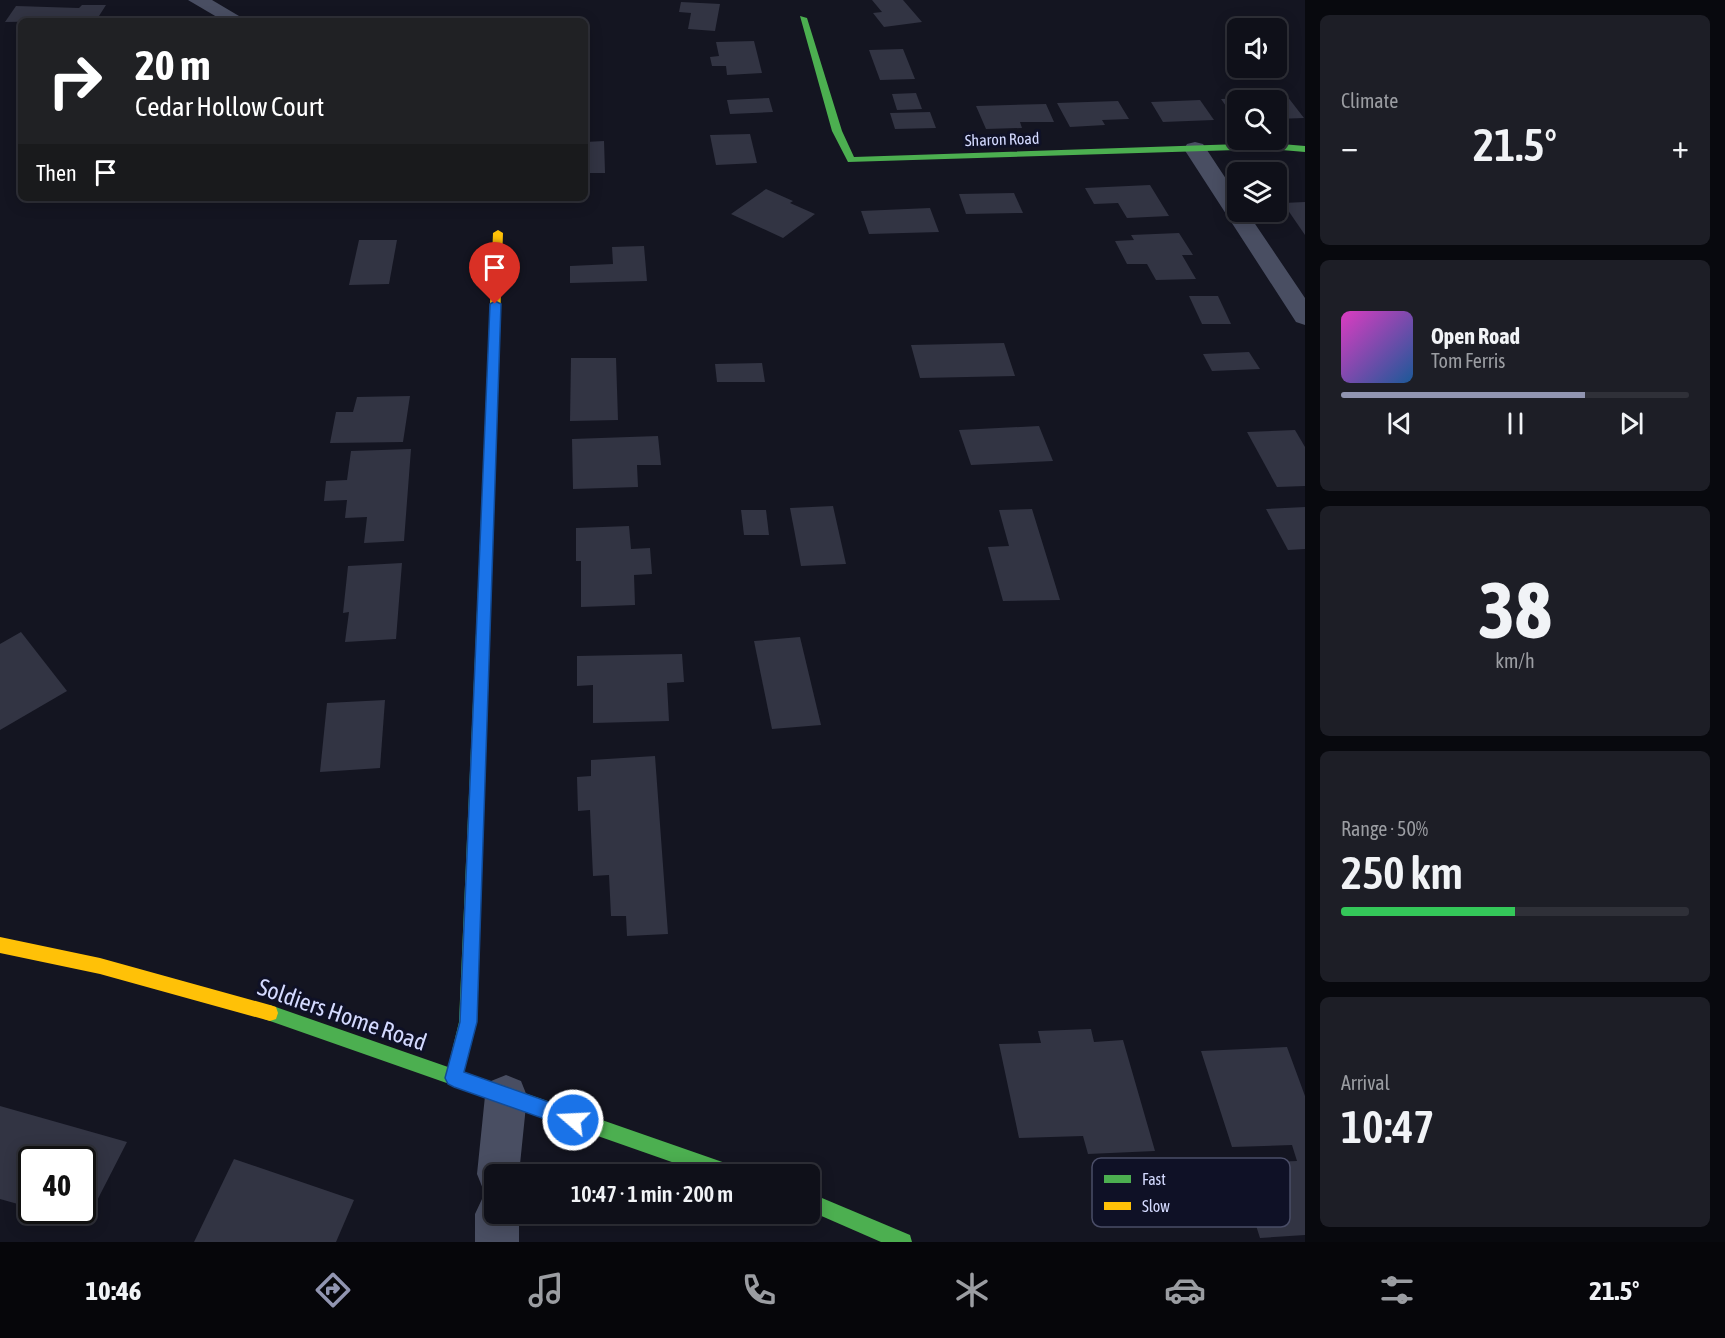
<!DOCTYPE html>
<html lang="en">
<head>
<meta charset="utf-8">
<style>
	:root { --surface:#0f1019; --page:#1d1e26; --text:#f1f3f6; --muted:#9b9da2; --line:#2f3038; --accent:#9195b1 }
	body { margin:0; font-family:"Asap Condensed",sans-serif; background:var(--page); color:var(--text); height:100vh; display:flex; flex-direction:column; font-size:22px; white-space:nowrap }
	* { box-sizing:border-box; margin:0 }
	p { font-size:20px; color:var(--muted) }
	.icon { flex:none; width:33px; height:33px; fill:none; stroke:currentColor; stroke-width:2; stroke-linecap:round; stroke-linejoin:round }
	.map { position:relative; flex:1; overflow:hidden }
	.panel { display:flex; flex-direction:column; gap:15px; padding:15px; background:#08090e; width:420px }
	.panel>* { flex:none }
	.top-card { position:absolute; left:18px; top:18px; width:570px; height:183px; border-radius:9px; box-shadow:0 3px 15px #0003,0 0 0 2px var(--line); background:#202124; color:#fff; overflow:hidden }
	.controls { position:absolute; left:1227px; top:18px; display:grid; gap:12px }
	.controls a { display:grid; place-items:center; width:60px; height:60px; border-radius:9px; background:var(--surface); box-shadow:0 3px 15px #0003,0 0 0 2px var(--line); font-size:30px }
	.speed { position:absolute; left:18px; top:1146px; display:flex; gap:12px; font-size:30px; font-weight:700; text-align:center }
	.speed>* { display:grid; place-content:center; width:78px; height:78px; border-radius:50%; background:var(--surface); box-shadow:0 3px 15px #0003,0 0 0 2px var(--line); line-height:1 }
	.speed .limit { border:3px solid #111; border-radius:9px; background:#fff; color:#111 }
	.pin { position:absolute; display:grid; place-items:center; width:51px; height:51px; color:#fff; margin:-62px -26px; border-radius:50% 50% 50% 0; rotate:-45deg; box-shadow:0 0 6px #0007 }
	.pin .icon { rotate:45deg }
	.me { position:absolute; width:66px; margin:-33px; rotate:289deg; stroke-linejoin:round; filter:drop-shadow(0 0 4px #0008) }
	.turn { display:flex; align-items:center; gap:21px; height:126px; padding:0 18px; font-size:27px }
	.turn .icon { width:78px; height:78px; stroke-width:2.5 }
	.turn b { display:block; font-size:42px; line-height:51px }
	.then { display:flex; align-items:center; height:57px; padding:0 18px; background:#0003; gap:12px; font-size:22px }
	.big { font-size:45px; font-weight:600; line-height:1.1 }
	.panel .tile { flex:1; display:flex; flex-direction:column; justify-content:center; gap:9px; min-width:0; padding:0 21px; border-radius:9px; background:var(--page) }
	.panel .dial { align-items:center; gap:0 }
	.dial b { font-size:78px; line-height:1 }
	.song { display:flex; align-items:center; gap:18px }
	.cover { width:72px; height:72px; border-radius:9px; background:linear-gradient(135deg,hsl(310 70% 55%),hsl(210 70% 35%)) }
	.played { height:6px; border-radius:3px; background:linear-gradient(90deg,var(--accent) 70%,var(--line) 70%) }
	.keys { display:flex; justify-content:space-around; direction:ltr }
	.heat { display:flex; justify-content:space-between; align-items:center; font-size:33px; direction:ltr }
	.charge { height:9px; border-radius:4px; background:linear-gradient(90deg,#34c759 50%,var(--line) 0) }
	.trip { position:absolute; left:484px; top:1164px; width:336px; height:60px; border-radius:9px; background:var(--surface); box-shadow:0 3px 15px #0003,0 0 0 2px var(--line); font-weight:600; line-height:60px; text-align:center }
	.menu { display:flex; height:96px; justify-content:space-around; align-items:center; background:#06060a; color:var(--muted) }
	.menu .icon { width:42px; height:42px }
	.menu .selected { color:var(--accent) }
	.menu b { font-size:27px; color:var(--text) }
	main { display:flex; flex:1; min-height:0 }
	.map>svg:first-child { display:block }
	.building { fill:#323443 }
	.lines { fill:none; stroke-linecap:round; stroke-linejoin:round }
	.street { fill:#494e62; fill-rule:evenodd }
	.fast { fill:#4caf50; fill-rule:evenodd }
	.slow { fill:#ffc107; fill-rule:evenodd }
	.route { fill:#1a73e8; stroke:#114b97; stroke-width:1.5 }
	.labels { text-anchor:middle; stroke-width:6; stroke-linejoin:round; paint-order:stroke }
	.far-street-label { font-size:16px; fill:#d4daff; stroke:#0f1126 }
	.near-street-label { font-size:24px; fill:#d4daff; stroke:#0f1126 }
	.key { fill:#0f1126; stroke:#4a4d67; stroke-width:1.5 }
	.key-label { font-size:16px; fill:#d4daff }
</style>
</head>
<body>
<main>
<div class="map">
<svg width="1305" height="1242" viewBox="0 0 1305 1242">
	<rect width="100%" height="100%" fill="#141521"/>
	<g class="building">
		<path d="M872 0H903L922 22 884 27 873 13 882 12Z"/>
		<path d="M681 2 720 4 715 31 688 29 691 13 679 12Z"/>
		<path d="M82 5H106L99 16H70L67 21 5 22 16 6 79 8Z"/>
		<path d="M754 41 762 73 727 75 726 66H712L710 57 719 56 716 42Z"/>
		<path d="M903 49 915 79 880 80 869 50Z"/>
		<path d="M916 93 922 109 897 110 892 94Z"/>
		<path d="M1287 96 1304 118 1276 119V100H1238V115L1233 116 1221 99Z"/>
		<path d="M769 98 773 112 730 114 727 100Z"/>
		<path d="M1200 100 1214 120 1163 122 1151 102Z"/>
		<path d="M1118 101 1129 119 1102 120 1105 125 1070 127 1057 103Z"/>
		<path d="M1046 104 1054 122H1020L1022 128 986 129 976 106Z"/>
		<path d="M930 112 936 128 895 129 890 113Z"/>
		<path d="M750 134 757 163 716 165 710 135Z"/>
		<path d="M604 141 605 173H585V142Z"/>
		<path d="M1150 185 1169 216 1127 218 1118 203 1094 204 1085 188Z"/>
		<path d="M766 189 793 201 790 203 815 214 783 238 731 214Z"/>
		<path d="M1014 193 1023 213 966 214 959 194Z"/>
		<path d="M1305 202V235L1283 203Z"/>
		<path d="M930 208 939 232 869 234 861 211Z"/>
		<path d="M1179 233 1193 255H1182L1196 279 1156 280 1147 264H1127L1115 241 1134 240 1131 235Z"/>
		<path d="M359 240H397L389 284 349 285Z"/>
		<path d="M644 246 647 281 570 283V266L613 264 612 247Z"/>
		<path d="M1189 296H1218L1231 324H1202Z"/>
		<path d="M1004 343 1015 376 920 378 911 345Z"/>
		<path d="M1249 352 1260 369 1212 371 1203 354Z"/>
		<path d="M571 358H616L618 420 570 421Z"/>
		<path d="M762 363 765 382H717L715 364Z"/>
		<path d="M410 396 403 442 330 443 336 412H353L357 397Z"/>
		<path d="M1039 426 1053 461 971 465 959 430Z"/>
		<path d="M1295 430 1305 447V486L1277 487 1247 432Z"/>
		<path d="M658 436 661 465H637L638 487 573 489 572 439Z"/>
		<path d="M411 449 404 541 364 543 367 517 345 518 347 500 324 501 326 481 347 480 351 451Z"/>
		<path d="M833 506 846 564 801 566 790 508Z"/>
		<path d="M1305 507V549L1288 550 1266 509Z"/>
		<path d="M1032 509 1060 600 1003 601 988 547 1009 546 999 510Z"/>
		<path d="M741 510H766L769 535H744Z"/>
		<path d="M629 526 631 549 650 548 652 574 634 575 635 605 581 607V561H576V528Z"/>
		<path d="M402 563 396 639 345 642 349 612 343 613 348 566Z"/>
		<path d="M21 632 67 691 0 730V644Z"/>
		<path d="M800 637 821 725 772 729 754 641Z"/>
		<path d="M682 654 684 682 667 683 669 721 593 723V685L577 686V656Z"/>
		<path d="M385 700 380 768 320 772 327 703Z"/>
		<path d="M655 756 668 934 627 936 626 916H611L609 875 593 876 590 810 578 811 577 777 591 776V760Z"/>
		<path d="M1091 1029 1094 1042 1123 1040 1155 1151 1088 1154 1083 1136 1019 1138 999 1044 1041 1043 1038 1031Z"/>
		<path d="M1287 1047 1305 1096V1235L1260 1238 1236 1163 1297 1161 1292 1145 1232 1147 1201 1051Z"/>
		<path d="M0 1106 127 1142 85 1224 41 1211 82 1210V1160H32V1208L0 1199Z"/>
		<path d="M234 1159 354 1200 336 1242H194Z"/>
	</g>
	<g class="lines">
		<g class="street">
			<path d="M188 0H212L239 16 236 20H222Z"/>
			<path d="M1195 142 1203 144 1238 197V212H1247L1305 298V325L1296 322 1184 149 1187 144Z"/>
			<path d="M506 1075 521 1081 527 1096 519 1174H495V1214H519V1242H475V1214L482 1199 493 1194 483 1189 477 1174 485 1096 491 1081Z"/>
		</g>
		<g class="fast">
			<path d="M800 16 807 18 842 131 854 157 1270 143 1305 146V152L1270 149 848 162 832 131Z"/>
			<path d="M488 492 494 496 477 1022 464 1072 731 1165 738 1167 740 1174H706L270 1021 264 1019 262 1013 264 1007 270 1005 448 1067 459 1022 482 496Z"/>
			<path d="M810 1193 910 1235 912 1242H881L810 1211Z"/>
		</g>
		<g class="slow">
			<path d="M498 230 503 233 494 496 488 500 482 496 493 233Z"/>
			<path d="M0 937 100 958 270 1005 276 1007 278 1013 276 1019 270 1021 100 974 0 953Z"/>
		</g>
	</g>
	<path class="route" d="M495 301 501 304 477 1022 464 1072 580 1113 582 1120 580 1126 573 1129 454 1087 448 1084 445 1078 460 1022 490 304Z"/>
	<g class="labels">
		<g class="far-street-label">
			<text transform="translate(1002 139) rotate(-2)" y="6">Sharon Road</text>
		</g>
		<g class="near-street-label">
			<text transform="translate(342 1015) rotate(19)" y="8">Soldiers Home Road</text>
		</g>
	</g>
	<rect x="1092" y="1158" width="198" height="69" rx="9" class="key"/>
	<rect x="1104" y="1175" width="27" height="8" fill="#4caf50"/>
	<rect x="1104" y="1202" width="27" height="8" fill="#ffc107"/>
	<g class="key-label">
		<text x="1142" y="1185">Fast</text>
		<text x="1142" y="1212">Slow</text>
	</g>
</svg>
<div class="controls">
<a><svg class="icon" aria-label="sound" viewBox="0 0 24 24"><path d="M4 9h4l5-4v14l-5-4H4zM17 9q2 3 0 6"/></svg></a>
<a><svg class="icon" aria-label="search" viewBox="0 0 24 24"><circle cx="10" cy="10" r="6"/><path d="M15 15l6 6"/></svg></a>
<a><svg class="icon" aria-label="layers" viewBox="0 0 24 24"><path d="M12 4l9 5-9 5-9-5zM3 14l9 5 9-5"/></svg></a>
</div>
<div class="speed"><div class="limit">40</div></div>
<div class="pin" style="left:495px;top:304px;background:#d93025"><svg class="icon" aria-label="arrive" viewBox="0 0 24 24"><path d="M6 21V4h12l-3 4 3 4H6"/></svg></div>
<svg class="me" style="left:573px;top:1120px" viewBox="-20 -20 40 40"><circle r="17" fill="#1a73e8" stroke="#fff" stroke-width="3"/><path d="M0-11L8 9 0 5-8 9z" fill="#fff"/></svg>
<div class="trip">10:47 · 1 min · 200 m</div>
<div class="top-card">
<div class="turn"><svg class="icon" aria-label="right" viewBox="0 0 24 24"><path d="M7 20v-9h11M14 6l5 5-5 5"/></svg><div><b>20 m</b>Cedar Hollow Court</div></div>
<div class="then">Then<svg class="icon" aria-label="arrive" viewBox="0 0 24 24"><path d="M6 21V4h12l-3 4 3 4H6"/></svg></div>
</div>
</div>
<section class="panel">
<div class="tile"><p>Climate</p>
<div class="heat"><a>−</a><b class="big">21.5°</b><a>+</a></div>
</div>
<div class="tile">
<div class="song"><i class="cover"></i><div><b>Open Road</b><p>Tom Ferris</p></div></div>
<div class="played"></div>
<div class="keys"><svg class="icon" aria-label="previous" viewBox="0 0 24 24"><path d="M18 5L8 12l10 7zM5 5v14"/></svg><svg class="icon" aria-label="pause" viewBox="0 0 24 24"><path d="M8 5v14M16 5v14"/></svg><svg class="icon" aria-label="next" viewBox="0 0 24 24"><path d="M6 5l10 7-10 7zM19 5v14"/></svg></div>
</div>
<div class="tile dial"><b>38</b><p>km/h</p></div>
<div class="tile"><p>Range · 50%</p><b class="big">250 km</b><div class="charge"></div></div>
<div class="tile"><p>Arrival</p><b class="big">10:47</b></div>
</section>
</main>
<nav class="menu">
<b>10:46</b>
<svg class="icon selected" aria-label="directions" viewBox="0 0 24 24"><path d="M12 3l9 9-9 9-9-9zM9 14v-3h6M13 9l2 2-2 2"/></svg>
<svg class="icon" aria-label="music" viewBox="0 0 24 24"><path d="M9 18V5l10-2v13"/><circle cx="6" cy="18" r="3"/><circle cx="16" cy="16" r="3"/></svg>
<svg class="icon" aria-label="phone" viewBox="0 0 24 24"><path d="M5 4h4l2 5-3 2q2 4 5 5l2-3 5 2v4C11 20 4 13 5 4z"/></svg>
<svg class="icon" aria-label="climate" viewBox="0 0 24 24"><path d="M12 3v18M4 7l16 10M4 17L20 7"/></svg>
<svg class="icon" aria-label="car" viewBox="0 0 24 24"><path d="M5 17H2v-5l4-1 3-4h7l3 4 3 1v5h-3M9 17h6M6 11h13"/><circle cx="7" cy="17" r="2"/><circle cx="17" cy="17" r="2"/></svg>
<svg class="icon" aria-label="filters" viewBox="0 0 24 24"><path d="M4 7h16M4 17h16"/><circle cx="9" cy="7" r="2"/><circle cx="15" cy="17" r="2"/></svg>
<b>21.5°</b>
</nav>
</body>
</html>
